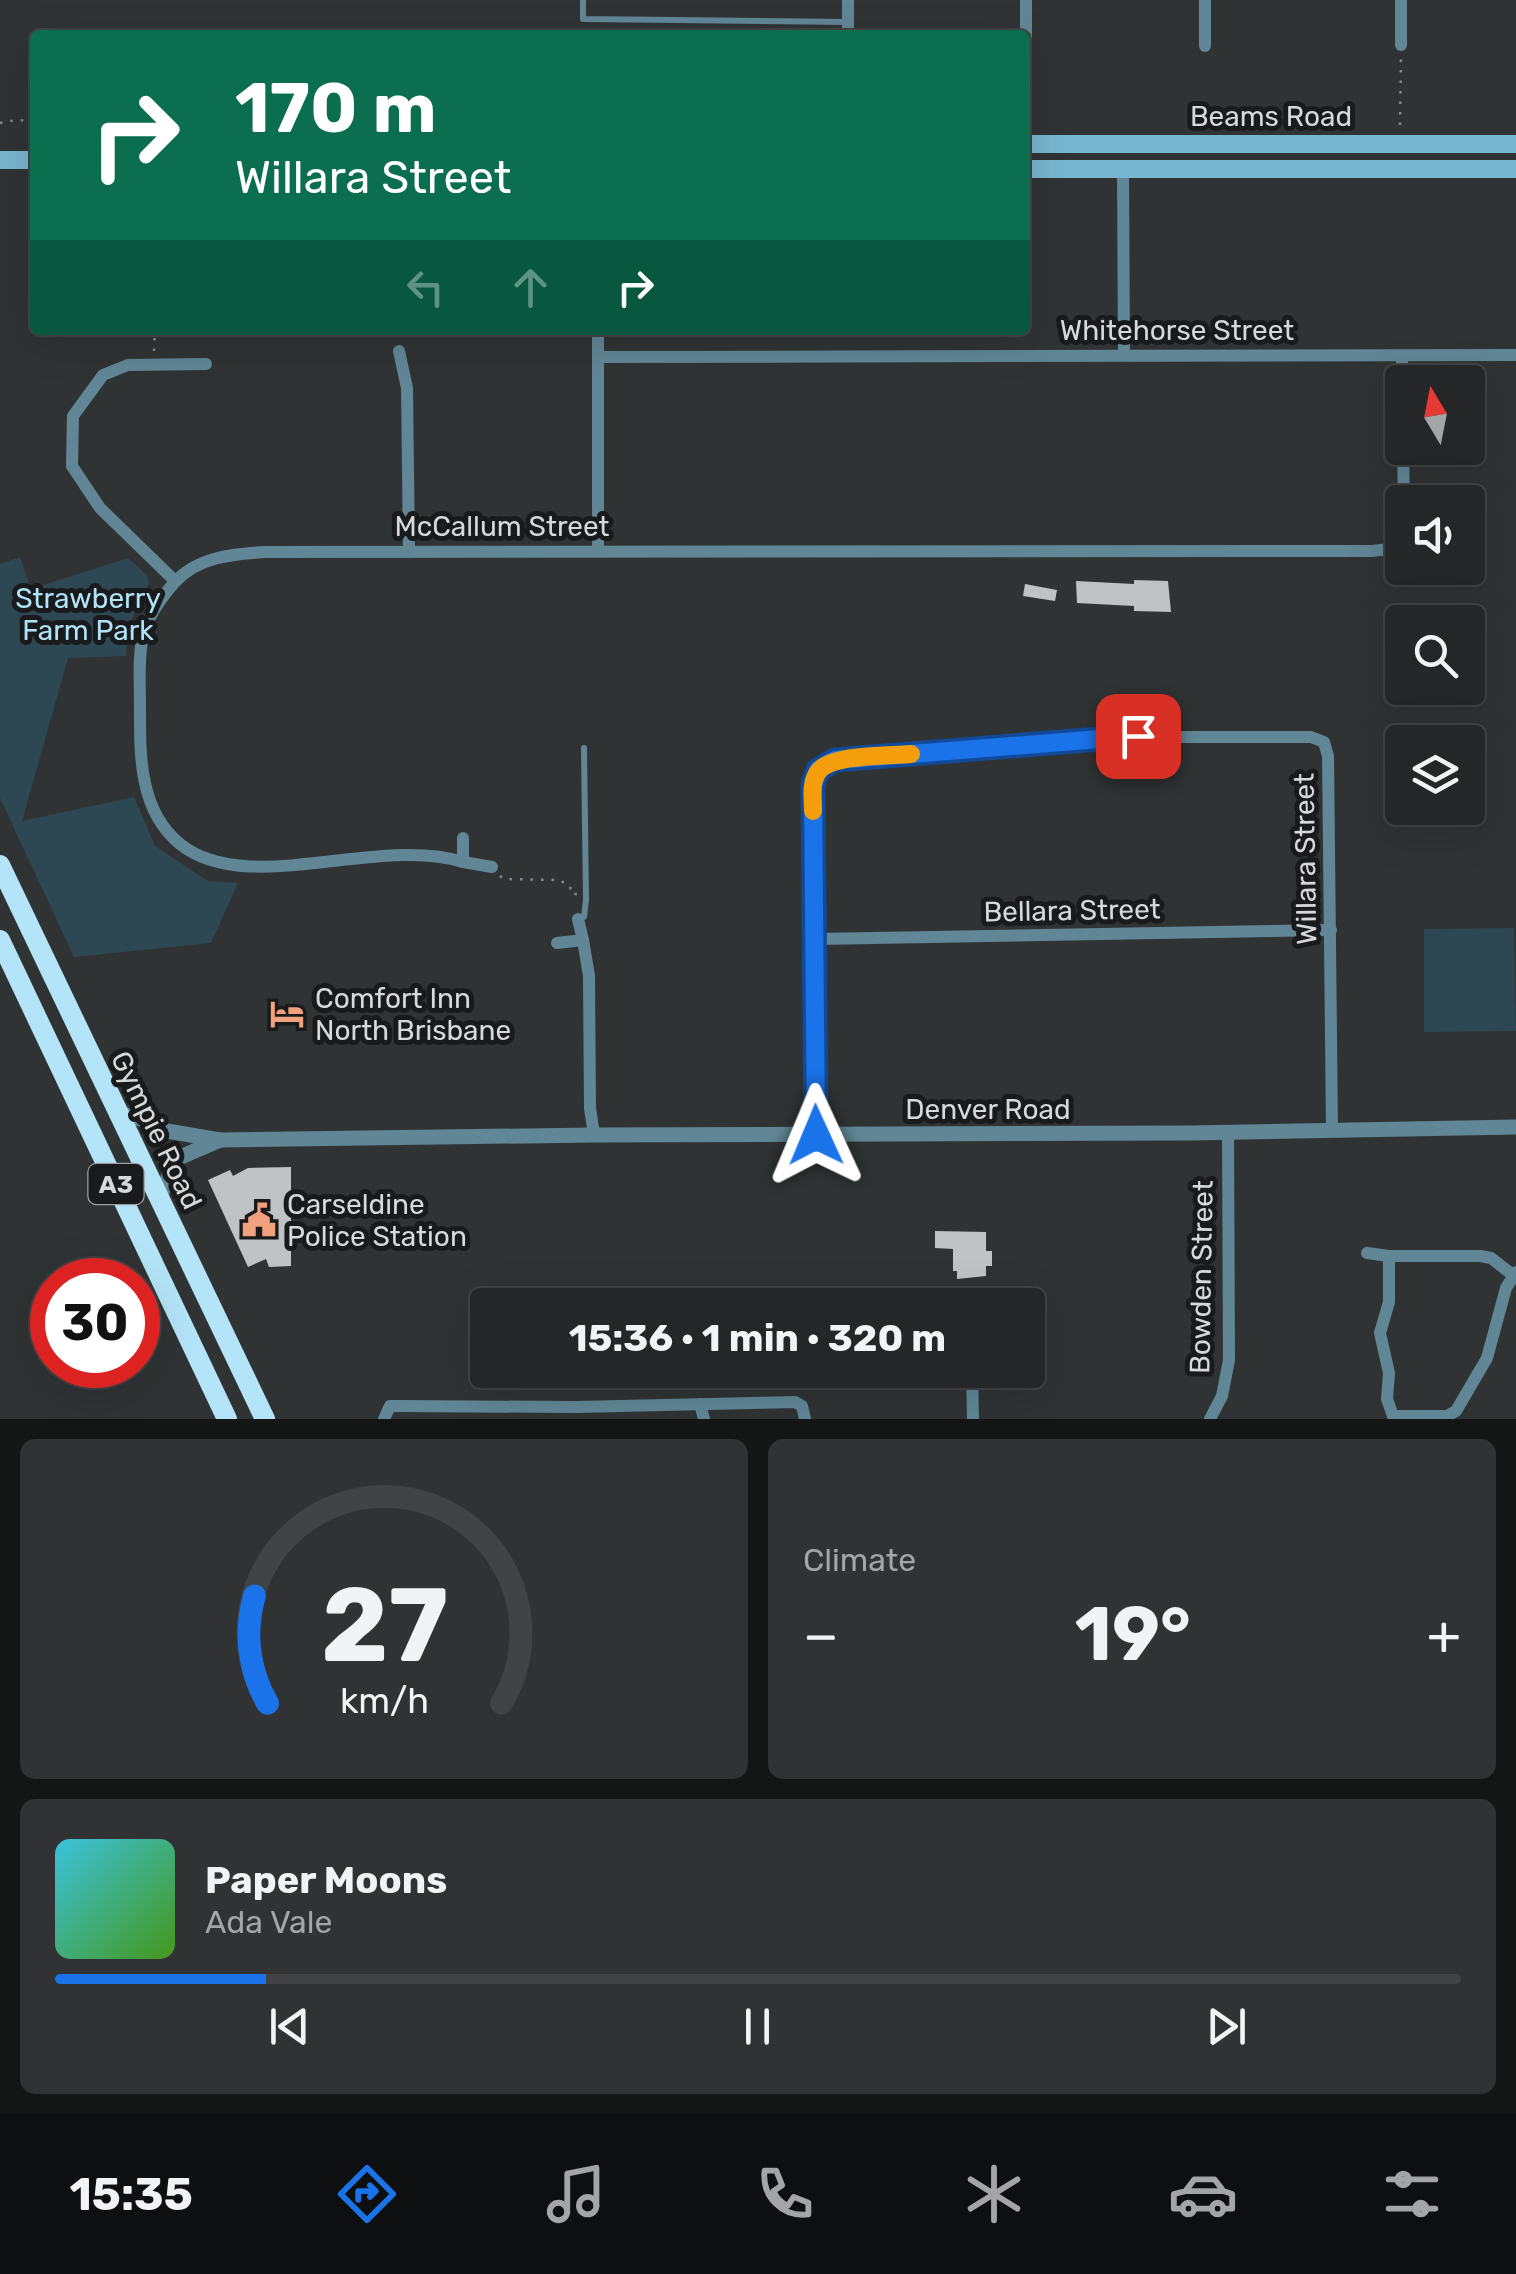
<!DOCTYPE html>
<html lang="en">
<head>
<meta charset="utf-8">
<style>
	:root { --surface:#242627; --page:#303233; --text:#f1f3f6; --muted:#a3a5a7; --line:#414344; --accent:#1a73e8 }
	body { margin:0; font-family:Rubik,sans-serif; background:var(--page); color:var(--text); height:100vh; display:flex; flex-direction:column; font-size:38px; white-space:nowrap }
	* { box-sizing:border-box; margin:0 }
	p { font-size:32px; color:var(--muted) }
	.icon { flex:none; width:55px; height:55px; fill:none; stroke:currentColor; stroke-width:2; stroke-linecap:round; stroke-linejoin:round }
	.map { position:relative; height:1419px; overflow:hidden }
	.drawer { display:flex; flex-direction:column; gap:20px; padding:20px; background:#141515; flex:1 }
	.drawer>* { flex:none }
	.top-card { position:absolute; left:30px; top:30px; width:1000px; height:305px; border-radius:10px; box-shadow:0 10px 40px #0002,0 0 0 2px var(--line); background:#0b6e4f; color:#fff; overflow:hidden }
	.needle { width:65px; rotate:350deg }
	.fabs { position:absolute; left:1385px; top:365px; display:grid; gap:20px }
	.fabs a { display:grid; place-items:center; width:100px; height:100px; border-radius:10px; background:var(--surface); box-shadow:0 10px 40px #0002,0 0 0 2px var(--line); font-size:50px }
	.speed { position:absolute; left:30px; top:1258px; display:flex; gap:20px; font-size:50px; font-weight:700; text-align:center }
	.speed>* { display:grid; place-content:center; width:130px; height:130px; border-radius:50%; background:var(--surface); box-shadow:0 10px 40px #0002,0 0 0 2px var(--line); line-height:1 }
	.speed .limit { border:15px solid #d22; background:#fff; color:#111 }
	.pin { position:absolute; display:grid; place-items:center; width:85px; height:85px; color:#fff; margin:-42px; border-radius:20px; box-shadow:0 5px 15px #0006 }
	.me { position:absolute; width:110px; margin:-55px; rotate:359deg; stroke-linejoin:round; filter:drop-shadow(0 0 8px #0008) }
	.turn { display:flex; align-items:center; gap:35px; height:210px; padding:0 40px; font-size:45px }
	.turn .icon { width:130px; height:130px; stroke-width:2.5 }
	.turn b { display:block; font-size:70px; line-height:85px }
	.lanes { display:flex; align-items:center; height:95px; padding:0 40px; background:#0003; justify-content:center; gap:50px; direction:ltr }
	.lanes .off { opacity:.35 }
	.big { font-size:75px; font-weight:700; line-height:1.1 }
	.drawer .widget { flex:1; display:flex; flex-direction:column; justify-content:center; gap:15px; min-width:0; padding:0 35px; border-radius:15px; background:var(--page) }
	.drawer .dial { align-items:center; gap:0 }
	.dial svg { height:260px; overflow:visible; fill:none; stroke:var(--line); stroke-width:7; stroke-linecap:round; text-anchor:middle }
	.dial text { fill:var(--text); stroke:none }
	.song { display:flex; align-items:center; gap:30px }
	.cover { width:120px; height:120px; border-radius:15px; background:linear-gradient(135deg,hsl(190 70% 55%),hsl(100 70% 35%)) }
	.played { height:10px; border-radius:5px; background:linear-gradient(90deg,var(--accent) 15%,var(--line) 15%) }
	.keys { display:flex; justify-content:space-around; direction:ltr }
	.heat { display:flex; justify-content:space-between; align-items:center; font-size:55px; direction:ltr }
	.drawer .tiles { flex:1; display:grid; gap:20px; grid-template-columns:1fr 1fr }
	.widget:last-child { grid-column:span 2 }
	.trip { position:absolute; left:470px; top:1288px; width:575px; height:100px; border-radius:10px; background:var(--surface); box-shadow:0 10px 40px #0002,0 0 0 2px var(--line); font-weight:700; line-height:100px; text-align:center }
	.dock { display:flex; height:160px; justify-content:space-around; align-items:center; background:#0e0f10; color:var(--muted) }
	.dock .icon { width:70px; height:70px }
	.dock .active { color:var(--accent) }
	.dock b { font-size:45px; color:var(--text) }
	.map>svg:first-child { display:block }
	.green { fill:#2d4852 }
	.building { fill:#bfc3c5 }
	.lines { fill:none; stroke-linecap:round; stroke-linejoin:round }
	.path { stroke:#87898a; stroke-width:2.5; stroke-dasharray:2.5 8; stroke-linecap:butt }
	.service { stroke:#618695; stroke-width:6 }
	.minor { stroke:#618695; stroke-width:12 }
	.tertiary { stroke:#618695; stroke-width:15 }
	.secondary { stroke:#78b5ce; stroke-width:18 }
	.trunk { stroke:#b4e4f8; stroke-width:20 }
	.route-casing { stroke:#114b97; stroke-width:25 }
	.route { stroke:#1a73e8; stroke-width:18 }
	.slow { stroke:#f59e0b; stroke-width:18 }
	.labels { text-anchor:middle; stroke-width:10; stroke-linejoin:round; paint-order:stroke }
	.shield { fill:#191a1b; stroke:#9d9fa0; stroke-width:2.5 }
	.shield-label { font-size:25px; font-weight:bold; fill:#d6d8d9 }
	.street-label { font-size:28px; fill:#d6d8d9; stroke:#191a1b }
	.park-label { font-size:28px; fill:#b0e3f8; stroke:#191a1b }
	.poi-label { font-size:28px; fill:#d6d8d9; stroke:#191a1b; text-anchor:start }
</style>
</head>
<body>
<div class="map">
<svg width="1516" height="1419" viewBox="0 0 1516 1419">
	<rect width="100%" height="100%" fill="#303334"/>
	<g class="green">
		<path d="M20 557 31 589 128 558 147 575 149 583 128 627 126 656 68 658 22 821 134 797 155 846 208 881 238 883 211 943 74 957 0 798V564Z"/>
		<path d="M1514 928 1516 1031 1424 1032V929Z"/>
	</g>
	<g class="building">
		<path d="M1134 580 1168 581 1171 612 1134 611V606L1077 603 1076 581 1134 584Z"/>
		<path d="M1025 584 1057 590 1055 601 1023 596Z"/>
		<path d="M291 1167V1266L269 1267 266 1259 248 1267 208 1180 230 1170 233 1176 248 1168Z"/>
		<path d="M935 1231 986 1232V1251H992V1266H986V1276L957 1279V1271H953V1249L935 1248Z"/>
	</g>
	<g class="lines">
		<g class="path">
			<path d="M1026 59 1027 126"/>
			<path d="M0 123 16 120 35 121"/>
			<path d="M1400 125 1401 58"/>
			<path d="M154 351 155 330"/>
			<path d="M500 876 504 879 559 880 570 886 571 894H577"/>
		</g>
		<g class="service">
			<path d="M583 0V19L847 22"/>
			<path d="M579 919 584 917 586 900 584 748"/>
		</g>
		<g class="minor">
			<path d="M1205 0V46"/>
			<path d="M848 35V0"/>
			<path d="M1026 45V0"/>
			<path d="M1401 45V0"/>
			<path d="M1123 169 1124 355"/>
			<path d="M598 330V551"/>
			<path d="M399 351 407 388 409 552"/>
			<path d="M1402 356V417"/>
			<path d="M599 357 1516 355"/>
			<path d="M1403 448 1404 502"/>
			<path d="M175 581 100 508 72 466 73 416 103 375 128 365 206 364"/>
			<path d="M463 838V862L492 867"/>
			<path d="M463 862C379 835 247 898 180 844 138 810 140 753 140 704 140 681 138 657 143 635 148 617 161 598 174 583 197 557 232 554 265 552L1372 551 1389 549 1402 534"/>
			<path d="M815 939 1331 930"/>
			<path d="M583 940 589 976 590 1108 594 1135"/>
			<path d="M557 943 583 940 578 919"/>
			<path d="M816 1135 813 785 819 770 835 760 1138 737H1311L1324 742 1328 756 1332 1131"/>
			<path d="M1367 1253 1389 1256H1480L1491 1258 1513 1275"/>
			<path d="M1389 1256V1302L1380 1333 1389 1373 1387 1399 1393 1416H1447L1456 1411 1487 1358 1506 1288 1516 1272"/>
			<path d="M972 1370 973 1419"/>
			<path d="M700 1404 704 1419"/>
			<path d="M384 1419 390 1406H399L576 1407 795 1402 802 1406 805 1419"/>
			<path d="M1210 1419 1222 1396 1229 1360 1228 1132"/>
		</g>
		<g class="tertiary">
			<path d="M118 1113 141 1119 161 1130 220 1140 594 1135 1190 1133 1516 1127"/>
			<path d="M159 1199 176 1159 220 1140"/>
		</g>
		<g class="secondary">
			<path d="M1025 144H1516"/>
			<path d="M0 160H35"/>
			<path d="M1025 169H1516"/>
		</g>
		<g class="trunk">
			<path d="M0 865 265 1419"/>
			<path d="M0 940 227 1419"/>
		</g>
	</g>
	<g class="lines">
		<g class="route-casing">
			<path id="route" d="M816 1135 813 785 818 770 835 760 1138 736"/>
		</g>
		<use href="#route" class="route"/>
		<path class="slow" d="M813 811C813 799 810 783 818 772 830 754 889 756 911 754"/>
	</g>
	<defs>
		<g id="hotel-bare" transform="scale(2.7)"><path d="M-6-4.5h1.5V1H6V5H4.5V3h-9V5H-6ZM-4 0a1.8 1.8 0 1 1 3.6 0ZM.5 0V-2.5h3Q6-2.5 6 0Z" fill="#f1a17d" stroke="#191a1b" stroke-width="2.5" paint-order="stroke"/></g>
		<g id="civic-bare" transform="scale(2.7)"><path d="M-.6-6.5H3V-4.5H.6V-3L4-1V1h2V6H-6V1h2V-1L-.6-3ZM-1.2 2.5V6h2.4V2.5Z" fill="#f1a17d" stroke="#191a1b" stroke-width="2.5" paint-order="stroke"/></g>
	</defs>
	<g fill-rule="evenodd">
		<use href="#hotel-bare" x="287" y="1014"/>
		<use href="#civic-bare" x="259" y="1220"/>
	</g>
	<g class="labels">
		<rect class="shield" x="88.5" y="1164" width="55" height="40" rx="8"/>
		<g class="shield-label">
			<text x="116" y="1193">A3</text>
		</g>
		<g class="street-label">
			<text x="1271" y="126">Beams Road</text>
			<text x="1177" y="340">Whitehorse Street</text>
			<text x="502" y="536">McCallum Street</text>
			<text transform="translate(1305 859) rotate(-91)" y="10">Willara Street</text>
			<text transform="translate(1072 910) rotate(-1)" y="10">Bellara Street</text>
			<text x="988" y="1119">Denver Road</text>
			<text transform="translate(157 1130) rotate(64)" y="10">Gympie Road</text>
			<text transform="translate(1201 1277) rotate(-89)" y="10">Bowden Street</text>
		</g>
		<g class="park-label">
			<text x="88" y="608">Strawberry<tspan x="88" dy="32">Farm Park</tspan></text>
		</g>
		<g class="poi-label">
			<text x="315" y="1008">Comfort Inn<tspan x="315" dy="32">North Brisbane</tspan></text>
			<text x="287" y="1214">Carseldine<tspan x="287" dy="32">Police Station</tspan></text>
		</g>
	</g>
</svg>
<div class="fabs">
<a><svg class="needle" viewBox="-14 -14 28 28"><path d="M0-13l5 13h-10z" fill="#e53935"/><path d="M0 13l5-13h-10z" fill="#a3a5a7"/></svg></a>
<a><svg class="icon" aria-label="sound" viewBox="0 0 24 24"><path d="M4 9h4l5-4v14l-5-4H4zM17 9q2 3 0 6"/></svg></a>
<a><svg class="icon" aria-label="search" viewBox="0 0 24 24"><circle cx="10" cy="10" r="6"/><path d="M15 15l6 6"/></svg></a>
<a><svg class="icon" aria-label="layers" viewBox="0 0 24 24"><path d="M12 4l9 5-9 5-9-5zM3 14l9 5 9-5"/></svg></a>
</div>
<div class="speed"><div class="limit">30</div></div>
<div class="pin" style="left:1138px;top:736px;background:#d93025"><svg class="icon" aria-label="arrive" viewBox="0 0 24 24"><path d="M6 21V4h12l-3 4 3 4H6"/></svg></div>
<svg class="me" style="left:816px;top:1135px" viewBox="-20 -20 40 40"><path d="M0-17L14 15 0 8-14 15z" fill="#1a73e8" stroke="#fff" stroke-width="4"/></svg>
<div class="trip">15:36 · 1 min · 320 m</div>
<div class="top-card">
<div class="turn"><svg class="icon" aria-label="right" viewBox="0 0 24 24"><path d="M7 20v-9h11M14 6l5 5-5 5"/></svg><div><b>170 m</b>Willara Street</div></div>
<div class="lanes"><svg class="icon off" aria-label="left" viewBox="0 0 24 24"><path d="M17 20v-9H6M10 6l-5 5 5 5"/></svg><svg class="icon off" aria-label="ahead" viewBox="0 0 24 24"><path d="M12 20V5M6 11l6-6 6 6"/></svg><svg class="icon" aria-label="right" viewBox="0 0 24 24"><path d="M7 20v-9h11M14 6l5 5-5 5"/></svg></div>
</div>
</div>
<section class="drawer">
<div class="tiles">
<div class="widget dial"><svg viewBox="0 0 100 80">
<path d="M14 69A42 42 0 1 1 86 69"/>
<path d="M14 69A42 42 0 0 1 10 36" stroke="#1a73e8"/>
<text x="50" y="56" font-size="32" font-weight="700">27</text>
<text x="50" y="72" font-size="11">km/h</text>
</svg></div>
<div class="widget"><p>Climate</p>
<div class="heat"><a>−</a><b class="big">19°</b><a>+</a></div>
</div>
<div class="widget">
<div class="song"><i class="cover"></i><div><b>Paper Moons</b><p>Ada Vale</p></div></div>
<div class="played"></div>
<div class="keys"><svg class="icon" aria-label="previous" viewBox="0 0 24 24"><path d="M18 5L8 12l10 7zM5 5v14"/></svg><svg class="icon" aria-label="pause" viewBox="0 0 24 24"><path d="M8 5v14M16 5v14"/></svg><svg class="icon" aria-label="next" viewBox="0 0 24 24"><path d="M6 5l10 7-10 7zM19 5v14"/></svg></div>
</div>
</div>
</section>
<nav class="dock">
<b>15:35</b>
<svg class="icon active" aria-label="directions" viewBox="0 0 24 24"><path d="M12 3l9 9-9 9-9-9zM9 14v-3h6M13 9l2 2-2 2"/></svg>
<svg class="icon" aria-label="music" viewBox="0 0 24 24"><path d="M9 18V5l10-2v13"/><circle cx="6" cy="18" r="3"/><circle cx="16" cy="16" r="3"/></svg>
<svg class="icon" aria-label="phone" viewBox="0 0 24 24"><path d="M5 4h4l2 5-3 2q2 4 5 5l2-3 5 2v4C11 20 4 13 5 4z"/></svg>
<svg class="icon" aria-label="climate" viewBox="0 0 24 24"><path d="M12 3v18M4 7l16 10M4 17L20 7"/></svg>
<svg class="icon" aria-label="car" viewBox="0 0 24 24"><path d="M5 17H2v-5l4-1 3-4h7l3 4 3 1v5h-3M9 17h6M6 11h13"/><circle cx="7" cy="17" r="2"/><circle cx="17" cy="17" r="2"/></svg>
<svg class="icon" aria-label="filters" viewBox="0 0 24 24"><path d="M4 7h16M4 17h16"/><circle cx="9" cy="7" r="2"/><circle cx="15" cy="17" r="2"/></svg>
</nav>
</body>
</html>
